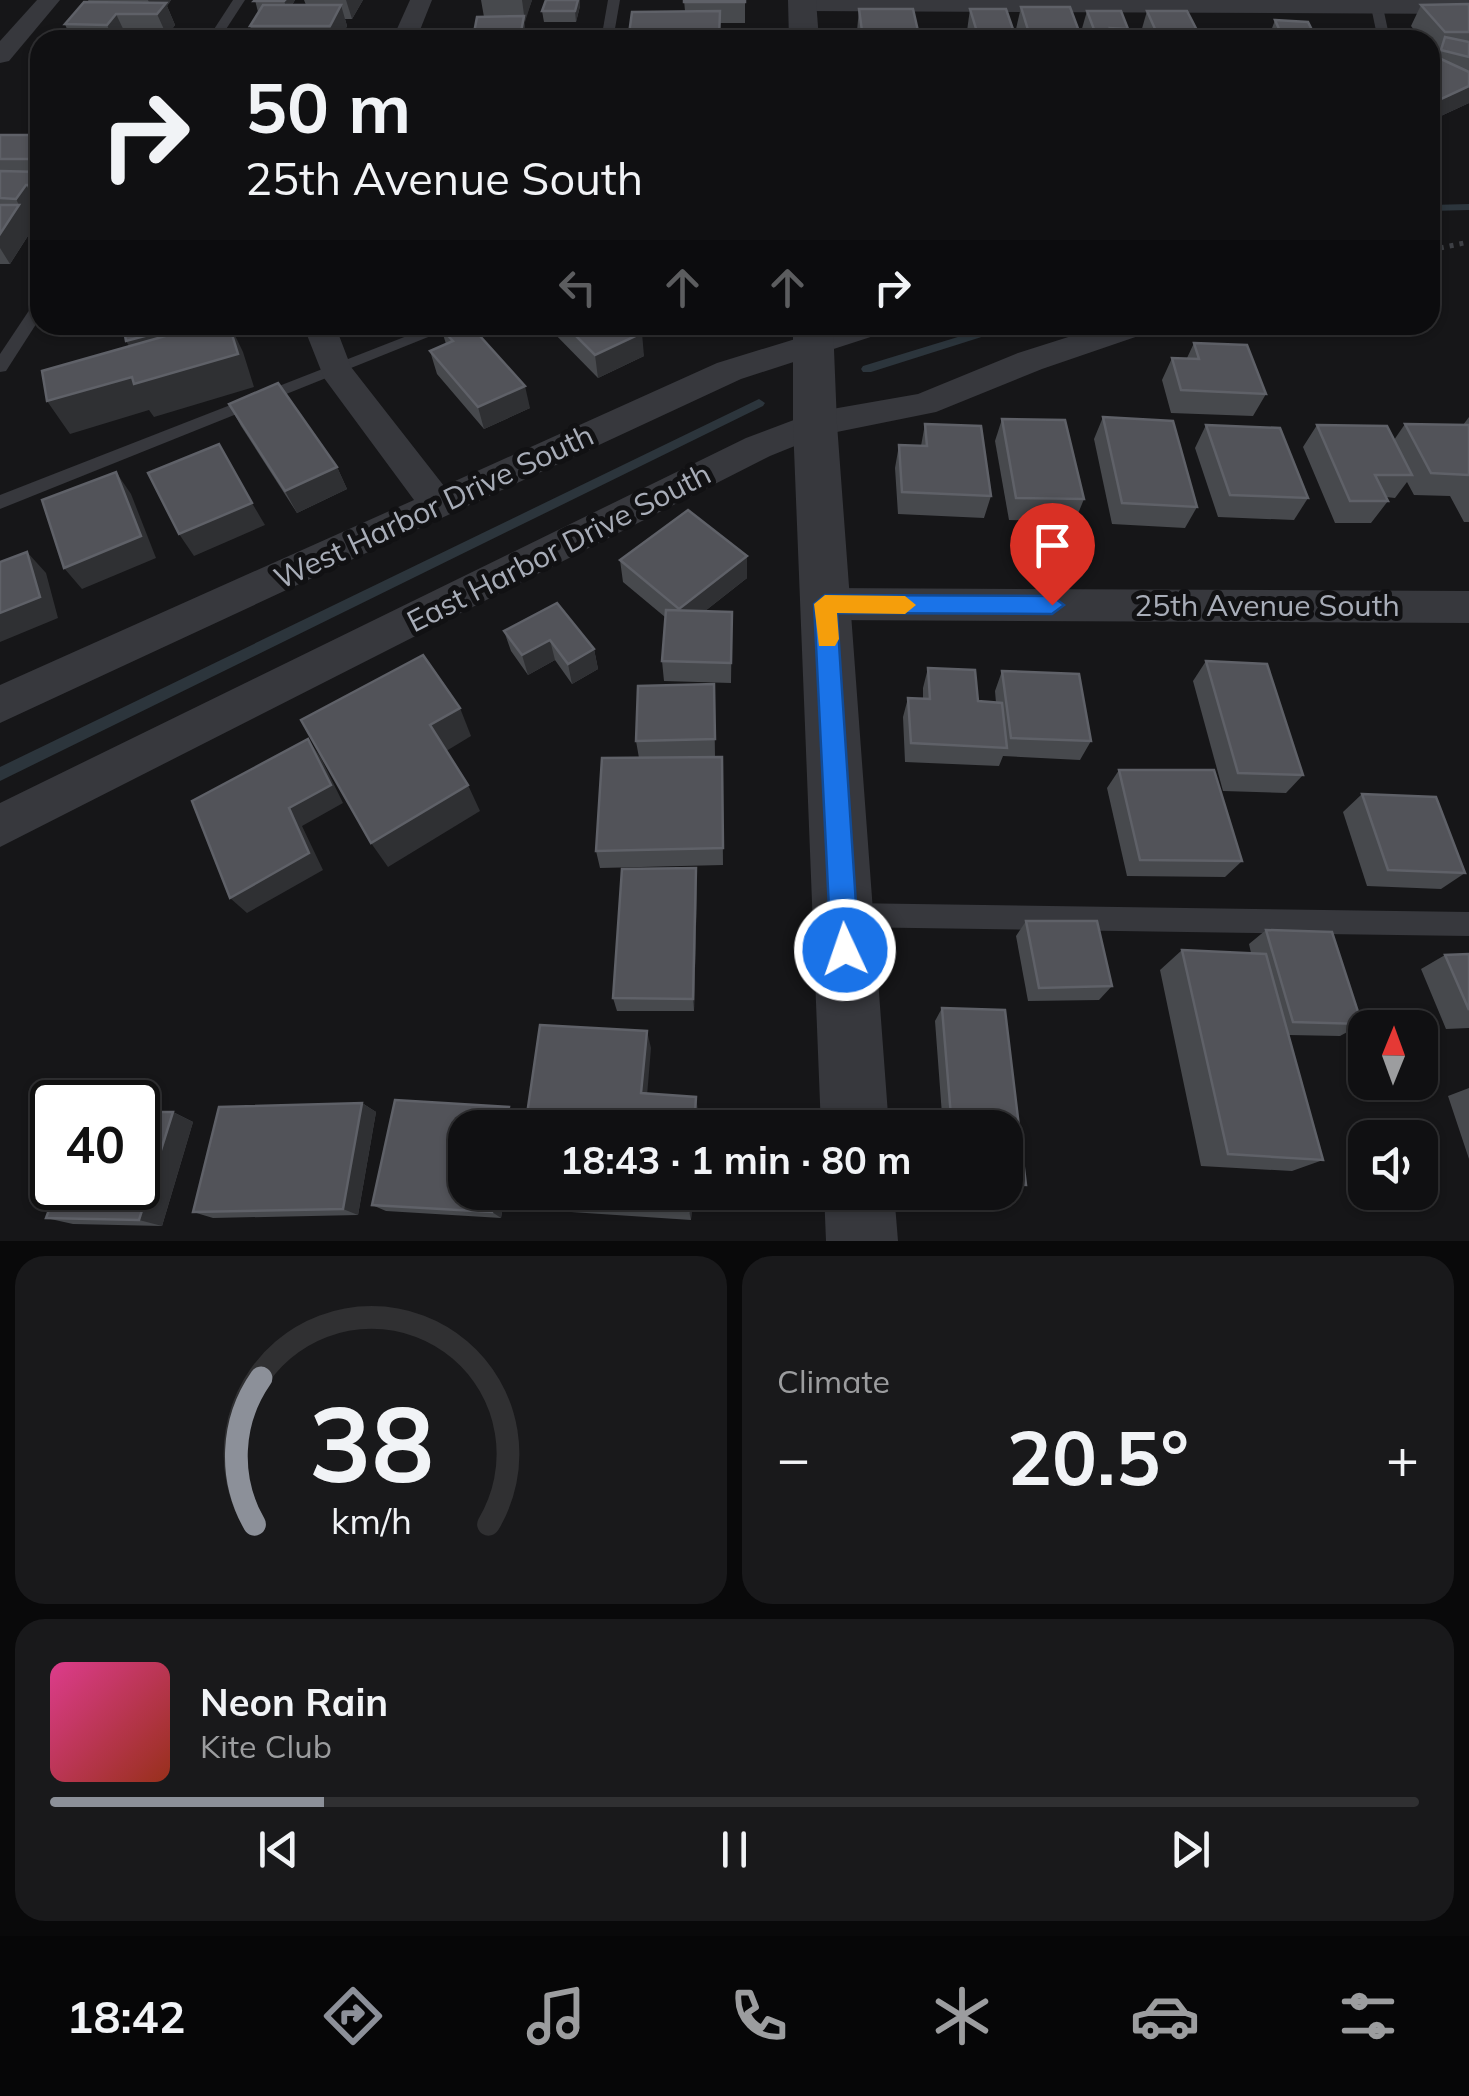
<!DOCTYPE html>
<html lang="en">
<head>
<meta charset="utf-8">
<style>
	:root { --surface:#101012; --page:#19191b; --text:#f1f3f6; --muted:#9c9d9f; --line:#303032; --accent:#8c9099 }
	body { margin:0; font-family:Mulish,sans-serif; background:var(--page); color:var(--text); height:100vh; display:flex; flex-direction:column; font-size:38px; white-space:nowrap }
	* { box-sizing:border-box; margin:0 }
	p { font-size:32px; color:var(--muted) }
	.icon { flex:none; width:55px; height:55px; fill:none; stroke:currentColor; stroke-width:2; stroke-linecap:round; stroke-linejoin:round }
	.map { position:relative; height:1241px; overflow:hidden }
	.drawer { display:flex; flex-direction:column; gap:15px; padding:15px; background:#09090a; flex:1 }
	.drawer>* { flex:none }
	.top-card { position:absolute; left:30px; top:30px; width:1410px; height:305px; border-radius:30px; box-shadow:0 2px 8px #0004,0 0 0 2px var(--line); background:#101012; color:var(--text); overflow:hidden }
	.needle { width:65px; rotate:1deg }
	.buttons { position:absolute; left:1348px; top:1010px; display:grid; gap:20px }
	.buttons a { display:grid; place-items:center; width:90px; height:90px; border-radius:20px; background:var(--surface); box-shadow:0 2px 8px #0004,0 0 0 2px var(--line); font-size:50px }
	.speed { position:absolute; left:30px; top:1080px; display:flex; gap:20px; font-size:50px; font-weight:700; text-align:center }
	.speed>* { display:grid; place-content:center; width:130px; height:130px; border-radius:50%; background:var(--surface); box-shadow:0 2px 8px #0004,0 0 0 2px var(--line); line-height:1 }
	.speed .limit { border:5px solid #111; border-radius:15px; background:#fff; color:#111 }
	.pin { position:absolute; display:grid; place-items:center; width:85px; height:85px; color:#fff; margin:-102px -42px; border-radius:50% 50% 50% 0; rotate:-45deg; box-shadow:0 0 10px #0007 }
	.pin .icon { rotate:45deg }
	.me { position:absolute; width:110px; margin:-55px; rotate:357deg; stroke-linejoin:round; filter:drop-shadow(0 0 8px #0008) }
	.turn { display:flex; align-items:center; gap:35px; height:210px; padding:0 50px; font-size:45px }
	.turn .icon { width:130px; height:130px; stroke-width:2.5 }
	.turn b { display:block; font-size:70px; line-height:85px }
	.lanes { display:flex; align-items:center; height:95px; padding:0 50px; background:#0003; justify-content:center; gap:50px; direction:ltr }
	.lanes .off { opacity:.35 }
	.big { font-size:75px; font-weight:700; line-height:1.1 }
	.drawer .tile { flex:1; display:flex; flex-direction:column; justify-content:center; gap:15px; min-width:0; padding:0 35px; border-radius:30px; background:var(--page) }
	.drawer .dial { align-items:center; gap:0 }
	.dial svg { height:260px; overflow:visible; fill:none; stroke:var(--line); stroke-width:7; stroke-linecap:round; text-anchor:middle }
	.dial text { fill:var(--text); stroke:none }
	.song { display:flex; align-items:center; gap:30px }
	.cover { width:120px; height:120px; border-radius:15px; background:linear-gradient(135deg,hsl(330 70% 55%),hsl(10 70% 35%)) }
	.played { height:10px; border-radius:5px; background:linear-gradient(90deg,var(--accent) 20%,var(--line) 20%) }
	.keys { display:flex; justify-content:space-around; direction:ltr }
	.heat { display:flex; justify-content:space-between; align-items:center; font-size:55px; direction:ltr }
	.drawer .tiles { flex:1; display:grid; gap:15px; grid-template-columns:1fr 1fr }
	.tile:last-child { grid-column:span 2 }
	.trip { position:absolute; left:448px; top:1110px; width:575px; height:100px; border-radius:30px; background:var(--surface); box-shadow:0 2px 8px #0004,0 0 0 2px var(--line); font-weight:700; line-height:100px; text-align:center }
	.tabs { display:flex; height:160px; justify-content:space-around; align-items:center; background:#060607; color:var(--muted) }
	.tabs .icon { width:70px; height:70px }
	.tabs .selected { color:var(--accent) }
	.tabs b { font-size:45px; color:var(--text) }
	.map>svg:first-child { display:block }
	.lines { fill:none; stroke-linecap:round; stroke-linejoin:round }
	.stream { fill:#2c353c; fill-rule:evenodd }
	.path { stroke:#3d3f44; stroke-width:5; stroke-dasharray:4 6; stroke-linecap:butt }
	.service { fill:#37383d; fill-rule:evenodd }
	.minor { fill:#37383d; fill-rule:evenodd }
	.tertiary { fill:#37383d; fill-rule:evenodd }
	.wall { fill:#47494d }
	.shaded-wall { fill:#2f3033 }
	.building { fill:#525359; stroke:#5f6168; stroke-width:2.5 }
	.route { fill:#1a73e8; stroke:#114b97; stroke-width:2.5 }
	.slow { fill:#f59e0b }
	.labels { text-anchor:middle; stroke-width:10; stroke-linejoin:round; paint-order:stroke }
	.street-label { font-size:30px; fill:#a8adb8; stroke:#111113 }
</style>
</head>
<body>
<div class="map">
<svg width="1469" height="1241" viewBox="0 0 1469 1241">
	<rect width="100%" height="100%" fill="#161618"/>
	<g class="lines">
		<g class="stream">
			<path d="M1469 204V210L1430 211V205Z"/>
			<path d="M997 325H1014L1013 327 871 372H863L861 369 863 366Z"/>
			<path d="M759 399 765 403 763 406 0 781V767Z"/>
		</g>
		<path class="path" d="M1430 250 1469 242"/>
		<g class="service">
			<path d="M233 0H245L219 40H207Z"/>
			<path d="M608 0H620L613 40H601Z"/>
			<path d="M1377 4 1383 7 1390 40H1378L1371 7Z"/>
			<path d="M40 301V318L6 371 0 372V354L34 303Z"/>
			<path d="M435 325H458L0 509V495Z"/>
			<path d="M846 903 1469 912V936L846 927 837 923 834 915 837 907Z"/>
		</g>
		<g class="minor">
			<path d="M37 0H60L9 61 0 63V41Z"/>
			<path d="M410 0H432L416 40H392Z"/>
			<path d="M794 0H1469V14L803 11 795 9 792 4Z"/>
			<path d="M303 325H335L351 367 444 486 717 363 841 325H891L886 332 741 379 0 723V685L414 500 324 378Z"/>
			<path d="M1106 325H1155L1150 332 1042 369 936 412 822 435 770 456 0 847V803L746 438 815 412 918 394 1018 353Z"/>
			<path d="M825 588 1469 591V623L825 620 811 615 805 604 811 593Z"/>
		</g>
		<g class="tertiary">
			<path d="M788 0H816L819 40H789Z"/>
			<path d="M793 325H833L837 424 889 1128H821L793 424Z"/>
			<path d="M824 1192H894L898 1241H826Z"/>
		</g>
	</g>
	<g class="wall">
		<path d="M88 0H171L167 6 175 25 167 36 140 35 142 40 68 32 65 24 89 2Z"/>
		<path d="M255 0H295L292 5H306L304 0H363L352 19H345L347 26 340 40H250L253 35 250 26 258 12Z"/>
		<path d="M481 0H532L524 22 523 40H443L474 32 484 17Z"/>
		<path d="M546 0H580V6L576 22H544L542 11Z"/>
		<path d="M684 0H745V23H720V40H629V34L685 11Z"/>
		<path d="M1469 4V103L1430 121V54L1435 57 1436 54H1434L1430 50V40H1422L1411 26 1421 5Z"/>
		<path d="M1021 7 1080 34 1078 40H1020L1016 29Z"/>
		<path d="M859 9 918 31 917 40H858L857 31Z"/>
		<path d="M970 9 1015 35 1014 40H969L967 31Z"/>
		<path d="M1087 11 1128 29 1125 40H1084L1081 32Z"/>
		<path d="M1147 11 1202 40H1144L1141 32Z"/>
		<path d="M1275 20 1317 40H1274L1271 31Z"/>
		<path d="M0 135H39L40 137V208L30 221 33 228 10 264H0Z"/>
		<path d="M546 325H633L644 356 598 378Z"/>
		<path d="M441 328 530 408 484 429 437 374 430 351 446 344Z"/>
		<path d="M1194 343 1266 394 1253 416 1171 413 1162 380 1172 358H1187Z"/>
		<path d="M229 404 337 467 347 489 297 513 241 426Z"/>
		<path d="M1103 417 1197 507 1185 528 1112 524 1094 439Z"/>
		<path d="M1469 417V522H1464L1450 496 1414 495 1407 482 1395 498 1386 497 1388 501 1371 523H1335L1303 447 1317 425 1394 440 1405 424 1463 425Z"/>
		<path d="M1002 419 1084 499 1075 521 1009 520 995 441Z"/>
		<path d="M925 424 991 496 984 518 898 514 895 468 899 445 921 446Z"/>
		<path d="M1206 425 1308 498 1294 520 1218 517 1195 448Z"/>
		<path d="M747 556V578L705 611 732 612 731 683 664 681 662 661 665 617 623 582 620 560Z"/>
		<path d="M504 631 594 649 598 669 572 684 555 660 528 675 511 651Z"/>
		<path d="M1206 661 1303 775 1286 793 1223 791 1193 681Z"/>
		<path d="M928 668 978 701 996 703 995 691 1002 671 1091 741 1080 760 1003 756 999 766 905 762 903 717 908 698H923V688Z"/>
		<path d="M714 684 715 757H722L723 865 600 868 596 851 639 758 636 741Z"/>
		<path d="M1119 770 1242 861 1225 877 1127 876 1107 788Z"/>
		<path d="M1362 794 1465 873 1441 889 1367 886 1343 812Z"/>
		<path d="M696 868 697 884 694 1011H617L613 998Z"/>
		<path d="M1026 921 1112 986 1099 1000 1028 1001 1016 936Z"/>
		<path d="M1266 930 1362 1024 1340 1036 1289 1035 1323 1160 1292 1171 1201 1166 1160 970 1182 950 1251 953 1249 944Z"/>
		<path d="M1469 954V1028L1446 1029 1421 969 1445 955Z"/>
		<path d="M942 1008 1005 1010 1026 1185 1015 1192H1005V1128H943L935 1021Z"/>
		<path d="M1469 1088V1159L1448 1096Z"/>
		<path d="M395 1100 509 1107 517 1116 515 1128H465V1192H505L501 1218 386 1211 372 1205Z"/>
		<path d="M362 1103 376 1112 358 1215 213 1218 193 1212Z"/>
		<path d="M173 1112 193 1122 162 1226 73 1224 46 1218Z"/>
		<path d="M515 1192H693L691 1220 526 1209 514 1200Z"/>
	</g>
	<g class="shaded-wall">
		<path d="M148 0H171L167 6 175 25 167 36 157 14H154Z"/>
		<path d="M285 0H295L288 12 284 1Z"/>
		<path d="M346 0H363L352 19Z"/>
		<path d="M522 0H532L525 22Z"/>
		<path d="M578 0H580V6L576 22 575 11Z"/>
		<path d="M341 5 347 26 340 40H334L330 26Z"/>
		<path d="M116 14 126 35 114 40 107 25Z"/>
		<path d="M524 16 525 27 522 40 521 32Z"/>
		<path d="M1469 86V103L1430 121V114L1437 101Z"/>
		<path d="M39 135 40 137V159L30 147Z"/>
		<path d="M26 185 40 208 30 221 33 228 10 264 0 248V234L19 205 16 199Z"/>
		<path d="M187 325H213L140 364 126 341Z"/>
		<path d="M230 325 243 352 254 387 154 417 149 410 70 434 47 401Z"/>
		<path d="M642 333 644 356 598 378 595 355Z"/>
		<path d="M525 386 530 408 484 429 478 407Z"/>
		<path d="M337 467 347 489 297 513 285 491Z"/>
		<path d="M116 472 131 494 156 558 82 589 64 568Z"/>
		<path d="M252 503 265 525 194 556 179 534Z"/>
		<path d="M27 552 46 573 58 618 0 642V613Z"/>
		<path d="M747 556V578L681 630 679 609Z"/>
		<path d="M550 640 555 660 528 675 522 655Z"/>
		<path d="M594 649 598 669 572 684 568 664Z"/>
		<path d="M460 708 471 736 443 753 430 725Z"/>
		<path d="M308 739 321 758 343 803 302 826 323 870 247 913 230 898 289 808Z"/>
		<path d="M468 785 480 811 388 867 371 843Z"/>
		<path d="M696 868 697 884 694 1011 693 999Z"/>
		<path d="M647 1031 651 1048 646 1108 641 1093Z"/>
		<path d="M696 1097 698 1111 697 1128H694Z"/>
		<path d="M362 1103 376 1112 358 1215 343 1209Z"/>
		<path d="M509 1107 517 1116 515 1128H505Z"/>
		<path d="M173 1112 193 1122 162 1226 139 1220Z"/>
		<path d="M495 1192H505L501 1218 492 1212Z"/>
		<path d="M690 1192H693L691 1220 689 1211Z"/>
	</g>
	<g class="building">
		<path d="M255 0H285L284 1H254Z"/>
		<path d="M546 0H578L575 11H542Z"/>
		<rect x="684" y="0" width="61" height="2"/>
		<path d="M84 2 166 3 157 14H116L107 25 65 24Z"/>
		<path d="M1469 4V32H1445L1421 5Z"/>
		<path d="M263 5H341L330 26H250Z"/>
		<path d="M1021 7H1070L1080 34 1029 33Z"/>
		<path d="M859 9H913L918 31H862Z"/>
		<path d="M970 9H1006L1015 35H978Z"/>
		<path d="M720 11 719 40H679L680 34H629L632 12Z"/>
		<path d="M1087 11H1121L1128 29 1110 28 1115 40H1098Z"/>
		<path d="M1147 11H1187L1202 40H1160Z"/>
		<path d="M524 16 521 32 474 33 477 17Z"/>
		<path d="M1275 20 1308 22 1317 40H1284Z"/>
		<path d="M59 32 139 33 134 40H52Z"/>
		<path d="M255 32H323L319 40H250Z"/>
		<path d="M446 32 500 33 497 40H443Z"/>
		<path d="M1445 37 1469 42V57L1441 50Z"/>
		<path d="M864 38H914L915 40H865Z"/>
		<path d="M1430 54 1469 72V86L1437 101 1430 98V68L1434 67 1430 65Z"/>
		<path d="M0 135H39L30 147H40V159H0Z"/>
		<path d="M0 171 40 172V185H26L16 199 0 198Z"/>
		<path d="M0 205H19L0 234Z"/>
		<path d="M123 325H187L126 341Z"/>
		<path d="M204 325H229L238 354 134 384 132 377 47 401 42 371Z"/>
		<path d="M448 325H470L525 386 478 407 430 351 453 341 441 328Z"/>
		<path d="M565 325H633L642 333 595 355Z"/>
		<path d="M1194 343 1247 345 1266 394 1181 390 1172 358 1199 359Z"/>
		<path d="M278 383 337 467 285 491 229 404Z"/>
		<path d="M1103 417 1173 421 1197 507 1122 503Z"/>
		<path d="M1002 419 1065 420 1084 499 1016 498Z"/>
		<path d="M925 424 981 426 991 496 902 492 899 445 927 446Z"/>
		<path d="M1405 424 1469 425V475L1431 473Z"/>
		<path d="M1206 425 1280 428 1308 498 1230 495Z"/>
		<path d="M1317 425 1387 426 1412 475H1375L1388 501H1350Z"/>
		<path d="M219 444 252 503 179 534 148 473Z"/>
		<path d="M116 472 141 536 64 568 42 500Z"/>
		<path d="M688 510 747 556 679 609 620 560Z"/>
		<path d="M27 552 40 597 0 613V562Z"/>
		<path d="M557 603 594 649 568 664 550 640 522 655 504 631Z"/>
		<path d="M666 610 732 612 731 663 662 661Z"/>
		<path d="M423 655 460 708 430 725 468 785 371 843 301 720Z"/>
		<path d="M1206 661 1267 664 1303 775 1238 773Z"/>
		<path d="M928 668 975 670 978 701 1002 703 1007 748 911 743 908 698 930 699Z"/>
		<path d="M1002 671 1079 674 1091 741 1011 738Z"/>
		<path d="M714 684 715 739 636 741 638 686Z"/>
		<path d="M308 739 331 785 289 808 309 853 230 898 192 801Z"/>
		<path d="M722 757 723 848 596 851 602 758Z"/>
		<path d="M1119 770H1214L1242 861 1140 860Z"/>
		<path d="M1362 794 1436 797 1465 873 1388 870Z"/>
		<path d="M696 868 693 999 613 998 622 869Z"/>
		<path d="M1026 921H1097L1112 986 1039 988Z"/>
		<path d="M1266 930 1332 932 1362 1024 1293 1022Z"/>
		<path d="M1182 950 1266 954 1323 1160 1228 1154Z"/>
		<path d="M1469 954V1010L1445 955Z"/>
		<path d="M942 1008 1005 1010 1026 1185 1005 1184V1128H952Z"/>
		<path d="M540 1025 647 1031 641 1093 696 1097 694 1128H525Z"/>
		<path d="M395 1100 509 1107 505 1128H465V1192H495L492 1212 372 1205Z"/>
		<path d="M362 1103 343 1209 193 1212 219 1107Z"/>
		<path d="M138 1112H173L139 1220 46 1218 57 1188H138Z"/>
		<path d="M515 1192H690L689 1211 514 1200Z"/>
	</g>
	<path class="route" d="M825 595 1052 596 1064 605 1052 614 837 613 859 950 855 960 845 964 835 960 831 950 814 604Z"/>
	<path class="slow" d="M825 595 905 596 916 605 905 614 837 613 839 639 835 646H819L814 604Z"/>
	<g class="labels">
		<g class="street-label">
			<text transform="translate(434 507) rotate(-25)" y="10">West Harbor Drive South</text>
			<text transform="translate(559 548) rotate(-27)" y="10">East Harbor Drive South</text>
			<text x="1267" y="616">25th Avenue South</text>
		</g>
	</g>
</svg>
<div class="buttons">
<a><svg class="needle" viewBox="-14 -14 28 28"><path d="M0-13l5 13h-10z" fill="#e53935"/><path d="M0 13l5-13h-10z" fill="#9c9d9f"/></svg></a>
<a><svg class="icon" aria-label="sound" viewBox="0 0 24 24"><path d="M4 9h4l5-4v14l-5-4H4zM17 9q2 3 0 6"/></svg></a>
</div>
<div class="speed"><div class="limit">40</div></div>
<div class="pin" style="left:1052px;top:605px;background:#d93025"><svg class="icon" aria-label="arrive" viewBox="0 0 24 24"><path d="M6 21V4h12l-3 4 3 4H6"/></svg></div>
<svg class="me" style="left:845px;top:950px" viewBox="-20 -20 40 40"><circle r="17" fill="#1a73e8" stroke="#fff" stroke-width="3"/><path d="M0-11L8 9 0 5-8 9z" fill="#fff"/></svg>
<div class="trip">18:43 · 1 min · 80 m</div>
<div class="top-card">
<div class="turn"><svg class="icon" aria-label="right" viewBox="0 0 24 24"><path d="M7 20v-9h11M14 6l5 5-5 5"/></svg><div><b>50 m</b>25th Avenue South</div></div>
<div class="lanes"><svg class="icon off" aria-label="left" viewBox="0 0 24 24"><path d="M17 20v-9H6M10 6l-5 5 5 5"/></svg><svg class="icon off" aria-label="ahead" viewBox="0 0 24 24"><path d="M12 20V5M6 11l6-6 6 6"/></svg><svg class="icon off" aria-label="ahead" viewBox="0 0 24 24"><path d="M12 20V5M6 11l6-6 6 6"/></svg><svg class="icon" aria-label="right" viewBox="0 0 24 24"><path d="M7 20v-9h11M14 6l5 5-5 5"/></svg></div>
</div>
</div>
<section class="drawer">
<div class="tiles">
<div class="tile dial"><svg viewBox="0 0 100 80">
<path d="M14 69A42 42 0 1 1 86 69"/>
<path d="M14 69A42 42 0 0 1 16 24" stroke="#8c9099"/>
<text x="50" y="56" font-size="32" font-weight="700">38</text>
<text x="50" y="72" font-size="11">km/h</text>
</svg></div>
<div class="tile"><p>Climate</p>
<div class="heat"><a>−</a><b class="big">20.5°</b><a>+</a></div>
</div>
<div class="tile">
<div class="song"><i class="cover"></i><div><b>Neon Rain</b><p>Kite Club</p></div></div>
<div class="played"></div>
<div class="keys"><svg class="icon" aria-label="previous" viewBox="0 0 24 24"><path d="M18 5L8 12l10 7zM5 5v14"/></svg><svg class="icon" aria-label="pause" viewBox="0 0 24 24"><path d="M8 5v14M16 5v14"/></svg><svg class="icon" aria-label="next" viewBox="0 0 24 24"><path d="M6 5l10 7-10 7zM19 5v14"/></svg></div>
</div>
</div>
</section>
<nav class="tabs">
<b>18:42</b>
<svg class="icon selected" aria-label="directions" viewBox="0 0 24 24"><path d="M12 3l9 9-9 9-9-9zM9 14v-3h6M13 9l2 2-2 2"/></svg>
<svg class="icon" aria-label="music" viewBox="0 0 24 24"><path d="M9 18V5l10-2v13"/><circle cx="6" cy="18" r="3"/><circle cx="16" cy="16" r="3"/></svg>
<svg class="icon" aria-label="phone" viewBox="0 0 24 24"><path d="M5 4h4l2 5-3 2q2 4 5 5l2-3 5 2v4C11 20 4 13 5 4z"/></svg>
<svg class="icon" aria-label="climate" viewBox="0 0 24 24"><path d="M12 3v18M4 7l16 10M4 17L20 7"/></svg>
<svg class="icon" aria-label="car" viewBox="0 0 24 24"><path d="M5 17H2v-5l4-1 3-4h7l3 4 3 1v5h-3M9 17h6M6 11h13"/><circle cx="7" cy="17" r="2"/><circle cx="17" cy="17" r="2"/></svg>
<svg class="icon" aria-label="filters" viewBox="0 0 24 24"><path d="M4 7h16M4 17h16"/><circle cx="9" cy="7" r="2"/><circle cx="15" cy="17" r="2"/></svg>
</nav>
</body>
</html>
